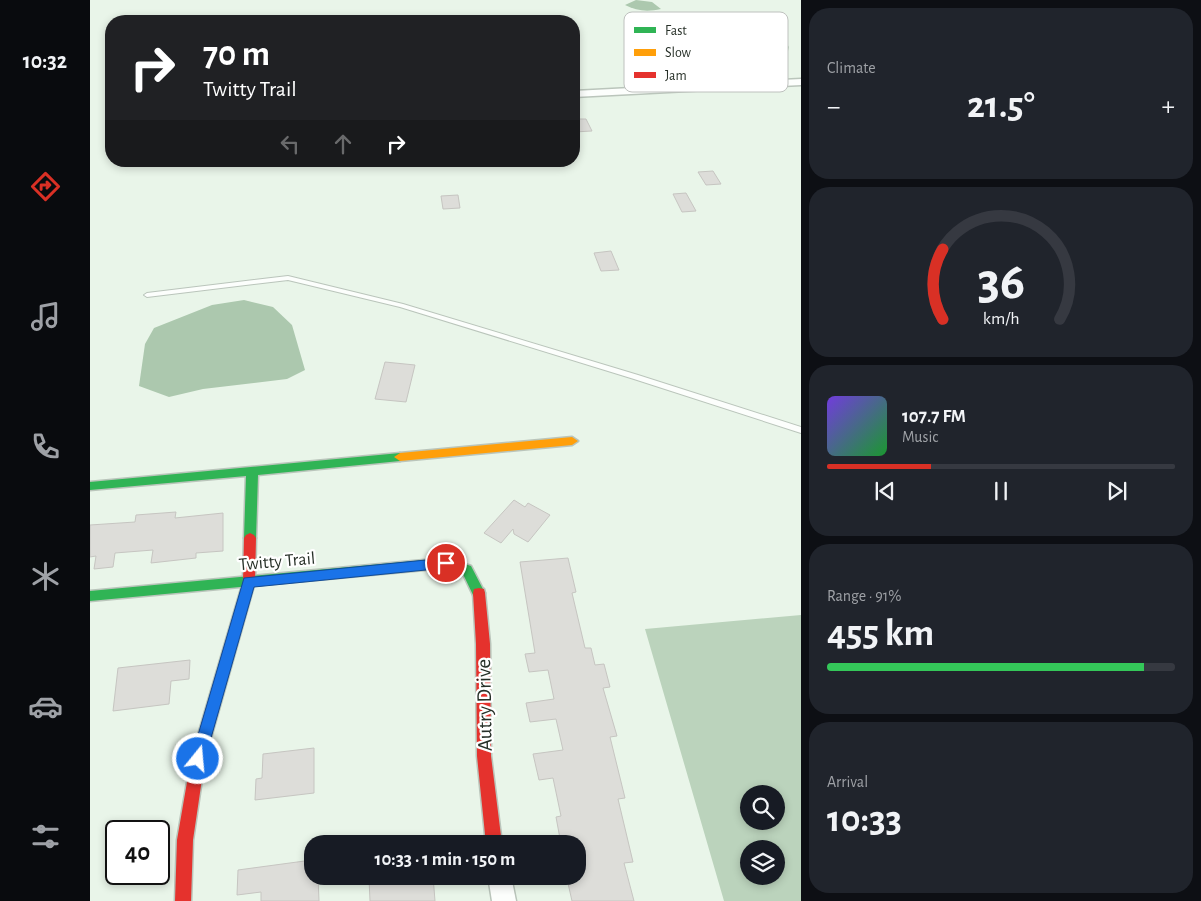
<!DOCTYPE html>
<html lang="en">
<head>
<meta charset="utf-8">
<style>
	:root { --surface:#171b24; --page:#20242c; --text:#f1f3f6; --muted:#9ea1a6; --line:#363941; --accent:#d93025 }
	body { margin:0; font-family:"Alegreya Sans",sans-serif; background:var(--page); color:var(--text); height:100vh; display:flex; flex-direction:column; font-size:19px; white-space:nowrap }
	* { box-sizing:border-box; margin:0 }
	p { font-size:16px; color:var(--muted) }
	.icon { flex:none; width:28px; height:28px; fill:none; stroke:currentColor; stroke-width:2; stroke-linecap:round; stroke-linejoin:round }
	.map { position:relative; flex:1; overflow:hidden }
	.details { display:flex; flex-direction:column; gap:8px; padding:8px; background:#0d0f14; width:400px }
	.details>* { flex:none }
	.banner { position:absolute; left:15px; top:15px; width:475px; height:152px; border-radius:20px; box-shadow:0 2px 8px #0003; background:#202124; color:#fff; overflow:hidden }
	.tools { position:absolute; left:650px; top:785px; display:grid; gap:10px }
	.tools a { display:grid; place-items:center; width:45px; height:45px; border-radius:50%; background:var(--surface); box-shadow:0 2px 8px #0003; font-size:25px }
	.speed { position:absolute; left:15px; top:820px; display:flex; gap:10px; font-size:25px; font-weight:700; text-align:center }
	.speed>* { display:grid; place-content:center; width:65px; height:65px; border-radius:50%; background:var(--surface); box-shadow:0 2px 8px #0003; line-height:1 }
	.speed .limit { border:2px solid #111; border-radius:8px; background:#fff; color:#111 }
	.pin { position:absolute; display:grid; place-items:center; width:42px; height:42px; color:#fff; margin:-21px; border:2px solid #fff; border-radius:50%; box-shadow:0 1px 5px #0007 }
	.me { position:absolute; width:55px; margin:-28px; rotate:17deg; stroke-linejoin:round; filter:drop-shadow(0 0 4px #0008) }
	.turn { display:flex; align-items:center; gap:18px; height:105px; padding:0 15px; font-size:22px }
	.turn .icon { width:65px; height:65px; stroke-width:2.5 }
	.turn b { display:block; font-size:35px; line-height:42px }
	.lanes { display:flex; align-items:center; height:48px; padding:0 15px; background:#0003; justify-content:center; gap:25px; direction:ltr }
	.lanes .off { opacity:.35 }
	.big { font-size:38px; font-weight:600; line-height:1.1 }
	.details .card { flex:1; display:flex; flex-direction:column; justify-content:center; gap:8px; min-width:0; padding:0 18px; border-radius:20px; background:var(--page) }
	.details .dial { align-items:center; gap:0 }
	.dial svg { height:130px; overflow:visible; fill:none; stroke:var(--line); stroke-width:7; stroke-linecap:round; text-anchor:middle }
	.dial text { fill:var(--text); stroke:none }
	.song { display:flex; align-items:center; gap:15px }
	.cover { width:60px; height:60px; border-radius:8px; background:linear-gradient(135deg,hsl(260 70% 55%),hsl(130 70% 35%)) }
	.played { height:5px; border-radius:2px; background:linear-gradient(90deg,var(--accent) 30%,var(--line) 30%) }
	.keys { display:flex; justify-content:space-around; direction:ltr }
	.heat { display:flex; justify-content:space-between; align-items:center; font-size:28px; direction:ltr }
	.charge { height:8px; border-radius:4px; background:linear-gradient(90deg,#34c759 91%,var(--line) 0) }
	.trip { position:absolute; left:214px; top:835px; width:282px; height:50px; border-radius:20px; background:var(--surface); box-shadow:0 2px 8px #0003; font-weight:600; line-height:50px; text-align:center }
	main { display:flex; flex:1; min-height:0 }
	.tabs { display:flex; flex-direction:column; width:90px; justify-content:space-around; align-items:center; background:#090b0e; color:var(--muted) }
	.tabs .icon { width:35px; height:35px }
	.tabs .current { color:var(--accent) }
	.tabs b { font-size:22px; color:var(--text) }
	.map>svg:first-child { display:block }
	.forest { fill:#bbd3bc; fill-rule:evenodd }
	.water { fill:#acc8ae }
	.building { fill:#ddddd9; stroke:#c6c5c1 }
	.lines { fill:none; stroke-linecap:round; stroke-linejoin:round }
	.lane-casing { stroke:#bac5bb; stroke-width:2 }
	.street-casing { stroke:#bac5bb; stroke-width:3 }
	.fast-casing { stroke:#bac5bb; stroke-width:3 }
	.slow-casing { stroke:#bac5bb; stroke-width:3 }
	.jam-casing { stroke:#bac5bb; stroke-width:3 }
	.lane { fill:#fcfefc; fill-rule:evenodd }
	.street { fill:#fcfefc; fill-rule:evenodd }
	.fast { fill:#30b455; fill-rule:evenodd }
	.slow { fill:#ff9f0a; fill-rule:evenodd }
	.jam { fill:#e5322d; fill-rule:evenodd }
	.route { fill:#1a73e8; stroke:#114b97 }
	.labels { text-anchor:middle; stroke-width:4.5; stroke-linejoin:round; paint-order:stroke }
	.street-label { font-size:18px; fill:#273028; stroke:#fff }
	.near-street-label { font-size:21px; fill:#273028; stroke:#fff }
	.key { fill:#fff; stroke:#bec1be; stroke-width:1 }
	.key-label { font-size:14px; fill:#273028 }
</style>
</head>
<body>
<main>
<nav class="tabs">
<b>10:32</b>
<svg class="icon current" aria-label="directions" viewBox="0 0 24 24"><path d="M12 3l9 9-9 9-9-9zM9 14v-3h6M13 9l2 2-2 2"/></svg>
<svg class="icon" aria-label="music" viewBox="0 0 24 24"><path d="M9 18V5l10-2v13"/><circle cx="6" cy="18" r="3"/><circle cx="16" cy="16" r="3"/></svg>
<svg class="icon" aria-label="phone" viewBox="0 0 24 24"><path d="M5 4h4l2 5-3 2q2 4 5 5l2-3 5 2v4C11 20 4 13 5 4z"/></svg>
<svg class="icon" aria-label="climate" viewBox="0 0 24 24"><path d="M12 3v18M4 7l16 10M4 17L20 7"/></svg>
<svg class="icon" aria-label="car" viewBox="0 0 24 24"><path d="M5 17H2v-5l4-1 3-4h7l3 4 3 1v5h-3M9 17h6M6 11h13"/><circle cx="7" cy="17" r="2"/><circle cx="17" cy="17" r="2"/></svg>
<svg class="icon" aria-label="filters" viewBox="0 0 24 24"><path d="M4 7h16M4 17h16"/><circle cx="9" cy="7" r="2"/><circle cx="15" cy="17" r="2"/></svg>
</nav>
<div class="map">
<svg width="711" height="901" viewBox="0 0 711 901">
	<rect width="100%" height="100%" fill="#e9f5e9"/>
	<path class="forest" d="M711 615V901H634L555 629ZM659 794H686V821H659ZM659 849H686V876H659Z"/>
	<g class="water">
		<path d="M546 0 562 2 571 9C557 12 547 11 535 5Z"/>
		<path d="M679 37 696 42 699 47 698 51H669L657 39Z"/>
		<path d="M154 300 183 307 202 325 215 370 197 379 113 389 79 397 49 386 55 344 64 328 122 305Z"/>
	</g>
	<g class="building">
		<path d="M484 119H496L502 131 484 132Z"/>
		<path d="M623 171 631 184 616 185 608 172Z"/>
		<path d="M596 193 606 211 592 212 583 194Z"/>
		<path d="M368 195 370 208 353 209 351 196Z"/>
		<path d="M521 251 529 270 511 271 504 253Z"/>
		<path d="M295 362 325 365 316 402 285 399Z"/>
		<path d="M424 500 435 507 438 503 460 515 438 542 424 534 423 529 411 543 394 533Z"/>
		<path d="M86 512 85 518 133 513V551L106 553V558L61 563 63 550 25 553 23 567 4 569 6 556 0 557V525L45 522 46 515Z"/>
		<path d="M478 558 486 592 482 593 495 648H501L505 665 514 664 520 687 513 688 527 736 520 737 535 798 528 799 543 862 534 863 544 901H482L477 879 488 877V844H471L466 817 471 816 463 778 449 780 443 754 473 750 466 719 440 722 436 703 464 699 458 670 439 672 435 654 445 653 430 562Z"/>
		<path d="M100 660 99 679 81 681 79 704 23 711 28 668Z"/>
		<path d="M224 748V793L165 800 166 779 172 778 173 754Z"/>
		<path d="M222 860V876H228L229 901H171V892L147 895 148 870Z"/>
		<path d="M290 876H343L345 901H280L279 878Z"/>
	</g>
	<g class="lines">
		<g class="lane-casing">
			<path id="lane" d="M198 276 313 304 548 375 711 427V433L544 379 310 307 198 280 57 297 54 295 57 293Z"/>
		</g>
		<g class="street-casing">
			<g id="street">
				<path d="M711 79V85L484 97V91Z"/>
				<path d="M398 876H421L426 901H402Z"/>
			</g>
		</g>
		<g class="fast-casing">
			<g id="fast">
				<path d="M310 453 316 457 310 461 168 475 166 538 164 541 160 543 156 541 154 538 156 476 0 490V482Z"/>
				<path d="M356 558 381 566 395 593 394 597 389 598 384 597 373 574 356 568 0 601V591Z"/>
			</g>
		</g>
		<g class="slow-casing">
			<path id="slow" d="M482 437 488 441 482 445 310 461 304 457 310 453Z"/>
		</g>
		<g class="jam-casing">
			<g id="jam">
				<path d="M160 533 164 535 166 538 165 582 115 759 103 840 101 901H85L87 840 101 759 153 582 154 538 156 535Z"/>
				<path d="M389 588 394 589 395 593 400 644 401 756 412 844H396L387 756 386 644 383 593 384 589Z"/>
			</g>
		</g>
		<use href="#lane" class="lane"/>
		<use href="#street" class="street"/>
		<use href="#fast" class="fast"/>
		<use href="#slow" class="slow"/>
		<use href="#jam" class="jam"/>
	</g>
	<path class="route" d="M356 558 360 559 362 563 360 566 356 568 164 587 115 759 113 764 108 767 103 764 101 759 154 578Z"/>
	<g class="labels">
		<g class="street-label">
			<text transform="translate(187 561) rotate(-5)" y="6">Twitty Trail</text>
		</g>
		<g class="near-street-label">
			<text transform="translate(394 705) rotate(-91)" y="7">Autry Drive</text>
		</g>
	</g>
	<rect x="534" y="12" width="164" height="80" rx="8" class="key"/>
	<rect x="544" y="27" width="22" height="6" fill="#30b455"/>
	<rect x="544" y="49" width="22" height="7" fill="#ff9f0a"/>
	<rect x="544" y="72" width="22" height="6" fill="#e5322d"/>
	<g class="key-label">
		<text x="575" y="35">Fast</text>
		<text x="575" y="57">Slow</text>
		<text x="575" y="80">Jam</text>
	</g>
</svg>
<div class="tools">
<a><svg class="icon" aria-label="search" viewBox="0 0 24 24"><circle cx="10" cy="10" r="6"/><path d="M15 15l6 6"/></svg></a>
<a><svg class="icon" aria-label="layers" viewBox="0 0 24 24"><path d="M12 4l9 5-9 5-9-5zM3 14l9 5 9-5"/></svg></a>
</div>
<div class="speed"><div class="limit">40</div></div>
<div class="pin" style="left:356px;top:563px;background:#d93025"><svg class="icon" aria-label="arrive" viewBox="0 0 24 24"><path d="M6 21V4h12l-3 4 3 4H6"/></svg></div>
<svg class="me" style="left:108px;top:759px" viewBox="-20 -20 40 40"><circle r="17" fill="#1a73e8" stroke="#fff" stroke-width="3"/><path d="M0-11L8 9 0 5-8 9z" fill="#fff"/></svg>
<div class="trip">10:33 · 1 min · 150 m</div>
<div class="banner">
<div class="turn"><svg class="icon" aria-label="right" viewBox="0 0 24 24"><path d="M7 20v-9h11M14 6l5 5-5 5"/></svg><div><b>70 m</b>Twitty Trail</div></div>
<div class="lanes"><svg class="icon off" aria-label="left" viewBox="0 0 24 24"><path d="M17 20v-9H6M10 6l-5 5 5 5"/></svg><svg class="icon off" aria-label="ahead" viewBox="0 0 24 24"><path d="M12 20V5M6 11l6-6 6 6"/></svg><svg class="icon" aria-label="right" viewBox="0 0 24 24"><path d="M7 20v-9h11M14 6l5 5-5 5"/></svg></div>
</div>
</div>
<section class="details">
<div class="card"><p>Climate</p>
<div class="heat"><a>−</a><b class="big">21.5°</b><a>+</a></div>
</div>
<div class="card dial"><svg viewBox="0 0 100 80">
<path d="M14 69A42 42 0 1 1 86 69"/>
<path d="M14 69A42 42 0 0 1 14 26" stroke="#d93025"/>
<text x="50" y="56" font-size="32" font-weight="700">36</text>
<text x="50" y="72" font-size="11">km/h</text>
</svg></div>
<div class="card">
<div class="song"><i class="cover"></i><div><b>107.7 FM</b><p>Music</p></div></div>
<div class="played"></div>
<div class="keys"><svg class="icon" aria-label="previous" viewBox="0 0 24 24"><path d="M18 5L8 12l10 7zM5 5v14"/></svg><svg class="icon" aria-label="pause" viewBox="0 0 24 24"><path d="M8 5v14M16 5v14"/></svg><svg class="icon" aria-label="next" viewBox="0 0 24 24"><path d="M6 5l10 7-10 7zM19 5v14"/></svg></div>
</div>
<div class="card"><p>Range · 91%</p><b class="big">455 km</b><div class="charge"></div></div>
<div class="card"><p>Arrival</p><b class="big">10:33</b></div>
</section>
</main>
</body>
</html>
